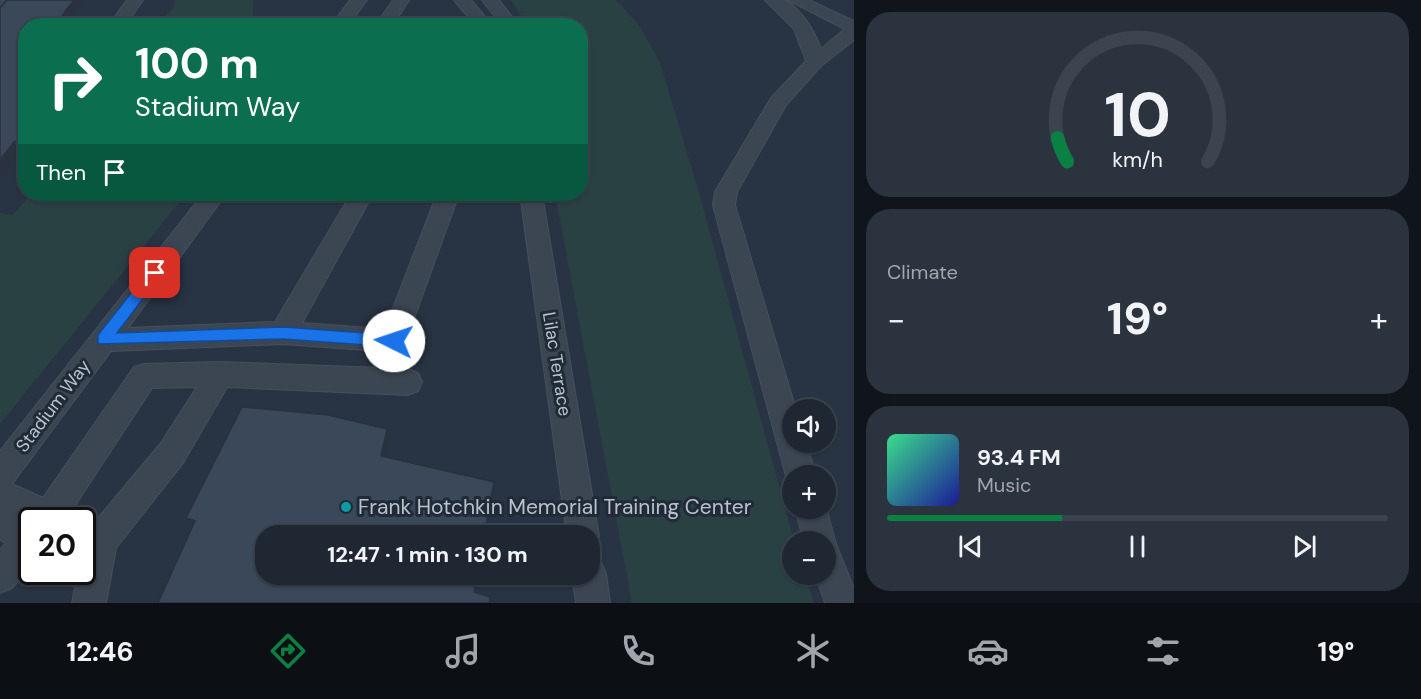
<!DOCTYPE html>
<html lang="en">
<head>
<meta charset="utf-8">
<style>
	:root { --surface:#1e2732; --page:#2b333e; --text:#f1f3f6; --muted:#a1a5ac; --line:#3c444d; --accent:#0b8043 }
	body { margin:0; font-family:"DM Sans",sans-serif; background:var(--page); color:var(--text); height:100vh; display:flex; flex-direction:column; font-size:22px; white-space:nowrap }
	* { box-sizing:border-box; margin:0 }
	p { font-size:20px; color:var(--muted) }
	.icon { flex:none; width:33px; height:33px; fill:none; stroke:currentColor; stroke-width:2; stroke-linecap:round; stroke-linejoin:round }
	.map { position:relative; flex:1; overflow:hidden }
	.side { display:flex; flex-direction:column; gap:12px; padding:12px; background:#10151c; width:567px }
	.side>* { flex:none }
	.guide { position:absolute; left:18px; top:18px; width:570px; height:183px; border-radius:24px; box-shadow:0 2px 4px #0004,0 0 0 2px var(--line); background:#0b6e4f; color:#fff; overflow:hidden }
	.buttons { position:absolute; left:782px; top:399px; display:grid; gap:12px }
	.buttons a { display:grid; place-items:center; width:54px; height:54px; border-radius:50%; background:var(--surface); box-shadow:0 2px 4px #0004,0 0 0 2px var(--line); font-size:30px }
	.speed { position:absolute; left:18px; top:507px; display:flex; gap:12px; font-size:30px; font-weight:700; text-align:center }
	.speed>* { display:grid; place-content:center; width:78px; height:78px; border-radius:50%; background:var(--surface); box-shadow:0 2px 4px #0004,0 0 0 2px var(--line); line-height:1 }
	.speed .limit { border:3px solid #111; border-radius:9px; background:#fff; color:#111 }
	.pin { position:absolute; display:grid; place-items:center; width:51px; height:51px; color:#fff; margin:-26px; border-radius:12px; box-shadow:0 3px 9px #0006 }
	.me { position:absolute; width:66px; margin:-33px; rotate:274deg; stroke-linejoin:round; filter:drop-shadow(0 0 4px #0008) }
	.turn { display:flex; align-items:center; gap:21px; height:126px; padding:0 18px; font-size:27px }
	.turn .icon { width:78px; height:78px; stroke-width:2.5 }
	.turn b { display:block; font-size:42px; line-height:51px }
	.then { display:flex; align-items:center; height:57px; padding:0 18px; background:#0003; gap:12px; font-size:22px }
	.big { font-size:45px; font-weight:700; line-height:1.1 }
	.side .tile { flex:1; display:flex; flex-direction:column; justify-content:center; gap:9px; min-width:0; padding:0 21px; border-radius:24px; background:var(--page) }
	.side .dial { align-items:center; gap:0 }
	.dial svg { height:156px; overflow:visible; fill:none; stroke:var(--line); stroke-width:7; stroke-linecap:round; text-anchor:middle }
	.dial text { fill:var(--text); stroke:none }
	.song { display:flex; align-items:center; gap:18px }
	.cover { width:72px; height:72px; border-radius:9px; background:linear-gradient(135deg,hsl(150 70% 55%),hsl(240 70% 35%)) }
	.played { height:6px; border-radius:3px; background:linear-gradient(90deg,var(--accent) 35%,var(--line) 35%) }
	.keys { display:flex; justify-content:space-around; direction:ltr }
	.heat { display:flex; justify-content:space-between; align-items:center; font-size:33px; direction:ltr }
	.trip { position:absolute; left:255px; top:525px; width:345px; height:60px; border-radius:24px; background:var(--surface); box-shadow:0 2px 4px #0004,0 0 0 2px var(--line); font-weight:700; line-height:60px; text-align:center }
	.tab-bar { display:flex; height:96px; justify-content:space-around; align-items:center; background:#0c1014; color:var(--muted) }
	.tab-bar .icon { width:42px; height:42px }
	.tab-bar .selected { color:var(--accent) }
	.tab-bar b { font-size:27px; color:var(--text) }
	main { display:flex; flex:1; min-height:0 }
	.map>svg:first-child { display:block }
	.green { fill:#2a4144 }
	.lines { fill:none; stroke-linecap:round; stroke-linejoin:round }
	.minor-casing { stroke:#464f5c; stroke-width:2 }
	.minor { fill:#3c4653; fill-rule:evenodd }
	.wall { fill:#323e4d }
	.shaded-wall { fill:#29323e }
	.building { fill:#3a4859; stroke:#29323e; stroke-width:1.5 }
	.route { fill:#1a73e8; stroke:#114b97; stroke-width:1.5 }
	.culture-dot { fill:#0f9aa8; stroke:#212b38; stroke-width:2 }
	.labels { text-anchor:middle; stroke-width:6; stroke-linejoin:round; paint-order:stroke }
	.street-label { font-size:18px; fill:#b9c1cc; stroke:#212b38 }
	.near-poi-label { font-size:21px; fill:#b9c1cc; stroke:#212b38; text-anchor:start }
</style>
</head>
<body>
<main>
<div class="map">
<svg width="854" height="603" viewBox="0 0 854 603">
	<rect width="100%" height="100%" fill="#283443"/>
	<g class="green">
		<path d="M175 0H253V25H158L173 8Z"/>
		<path d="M511 0H616L639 25 660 63 697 186 794 541 792 574 805 575 814 603H632L555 194H580V26L523 25 521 16Z"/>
		<path d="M31 194H186L0 424V213L13 215Z"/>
	</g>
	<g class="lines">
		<g class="minor-casing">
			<g id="minor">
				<path d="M0 0H11L6 7 0 8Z"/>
				<path d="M127 0H143L125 26H108Z"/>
				<path d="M350 0H367L348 26H331Z"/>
				<path d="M393 0H409L392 26H375Z"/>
				<path d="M454 0H471L486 18 488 26H471L470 19Z"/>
				<path d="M482 0H499L512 17 514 26H496V18Z"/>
				<path d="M765 0C770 0 779 0 784 0 801 8 815 32 821 49L845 29 788 0H809L854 21V40L821 66 786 105 737 192 735 205 796 410H792V442H806L816 476H792V487L786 476 713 205 715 192 771 98 806 61 794 29Z"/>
				<path d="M203 194H226L128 328 275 322 351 194H373L302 323 385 329 437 194H459L403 349 394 352 283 344 111 351 12 484 43 498 134 367 144 364 220 362 408 369 418 373 422 382 418 391 408 395 227 387 183 463 116 548 106 603H72L78 572H82V551L89 529 161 443 197 387 152 388 68 516 70 520H32V564L12 588 0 593V550L6 543 0 540V451Z"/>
				<path d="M520 194H542L599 536 595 548 590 550V536H567Z"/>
				<path d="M825 504 836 544 854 589V603H825L815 574H825V542H804L795 508H825Z"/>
				<path d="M590 557 601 562 606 574 610 603H576L572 574H590Z"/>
			</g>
		</g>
		<use href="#minor" class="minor"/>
	</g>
	<path class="wall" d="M26 26V153L21 152 0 181Z"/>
	<g class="shaded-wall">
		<path d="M74 0H87L67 26H54Z"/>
		<path d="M26 132V152L18 142Z"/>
		<path d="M14 142 21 152 0 181V160Z"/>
		<path d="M387 429 389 438 382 465 381 456Z"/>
	</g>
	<g class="building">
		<path d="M7 0H74L54 26H26V132L18 142H14L0 160V8Z"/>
		<path d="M242 407 328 415 387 429 381 456 494 482 484 536H266V574H477L474 592 490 597 489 603H158L195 521 186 518Z"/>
	</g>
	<path class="route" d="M155 267 160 269V276L117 333 283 327 394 335 401 341 394 347 283 339 98 344V335L150 269Z"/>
	<circle class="culture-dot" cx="346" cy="507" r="6"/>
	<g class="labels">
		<g class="street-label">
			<text transform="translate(557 364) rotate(81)" y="6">Lilac Terrace</text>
			<text transform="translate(53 406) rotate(-53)" y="6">Stadium Way</text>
		</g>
		<g class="near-poi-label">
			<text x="358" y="514">Frank Hotchkin Memorial Training Center</text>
		</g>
	</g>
</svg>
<div class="buttons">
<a><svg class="icon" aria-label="sound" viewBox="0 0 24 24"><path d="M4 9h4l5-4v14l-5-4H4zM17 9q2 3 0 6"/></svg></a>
<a>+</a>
<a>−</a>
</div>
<div class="speed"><div class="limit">20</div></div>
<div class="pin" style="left:155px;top:273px;background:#d93025"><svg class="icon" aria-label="arrive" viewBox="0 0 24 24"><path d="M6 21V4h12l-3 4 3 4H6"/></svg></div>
<svg class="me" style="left:394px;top:341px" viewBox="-20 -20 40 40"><circle r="19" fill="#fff"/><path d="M0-13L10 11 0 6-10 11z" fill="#1a73e8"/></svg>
<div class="trip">12:47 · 1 min · 130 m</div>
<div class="guide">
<div class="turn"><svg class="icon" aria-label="right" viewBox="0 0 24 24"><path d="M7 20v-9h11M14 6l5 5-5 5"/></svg><div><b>100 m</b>Stadium Way</div></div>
<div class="then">Then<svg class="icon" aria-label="arrive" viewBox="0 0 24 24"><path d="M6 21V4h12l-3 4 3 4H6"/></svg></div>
</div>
</div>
<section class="side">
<div class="tile dial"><svg viewBox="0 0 100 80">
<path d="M14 69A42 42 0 1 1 86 69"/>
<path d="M14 69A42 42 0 0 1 9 57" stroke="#0b8043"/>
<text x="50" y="56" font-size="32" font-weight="700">10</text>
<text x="50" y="72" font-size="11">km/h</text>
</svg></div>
<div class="tile"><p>Climate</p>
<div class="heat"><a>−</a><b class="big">19°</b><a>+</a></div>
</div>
<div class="tile">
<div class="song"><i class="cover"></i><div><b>93.4 FM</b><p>Music</p></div></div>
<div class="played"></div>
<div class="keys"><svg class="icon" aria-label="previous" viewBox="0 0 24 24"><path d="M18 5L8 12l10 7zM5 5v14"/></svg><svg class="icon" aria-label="pause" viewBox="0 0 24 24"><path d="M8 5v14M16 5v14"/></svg><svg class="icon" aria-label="next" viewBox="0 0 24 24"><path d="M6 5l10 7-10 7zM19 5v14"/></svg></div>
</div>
</section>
</main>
<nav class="tab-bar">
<b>12:46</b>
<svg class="icon selected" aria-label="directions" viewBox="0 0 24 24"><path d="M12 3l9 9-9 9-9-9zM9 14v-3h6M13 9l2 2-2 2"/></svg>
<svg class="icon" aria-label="music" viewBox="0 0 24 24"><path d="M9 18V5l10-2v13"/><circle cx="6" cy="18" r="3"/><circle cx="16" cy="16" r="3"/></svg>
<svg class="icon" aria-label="phone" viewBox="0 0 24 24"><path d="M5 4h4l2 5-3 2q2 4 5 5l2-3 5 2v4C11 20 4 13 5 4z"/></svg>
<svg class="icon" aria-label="climate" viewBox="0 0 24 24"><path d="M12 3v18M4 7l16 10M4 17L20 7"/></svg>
<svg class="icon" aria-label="car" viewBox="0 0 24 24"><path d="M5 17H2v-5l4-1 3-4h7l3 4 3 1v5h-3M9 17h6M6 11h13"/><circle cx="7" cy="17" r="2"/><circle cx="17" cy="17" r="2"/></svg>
<svg class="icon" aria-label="filters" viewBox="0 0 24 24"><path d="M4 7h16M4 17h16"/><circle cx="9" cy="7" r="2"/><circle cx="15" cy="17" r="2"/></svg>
<b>19°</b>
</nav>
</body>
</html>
